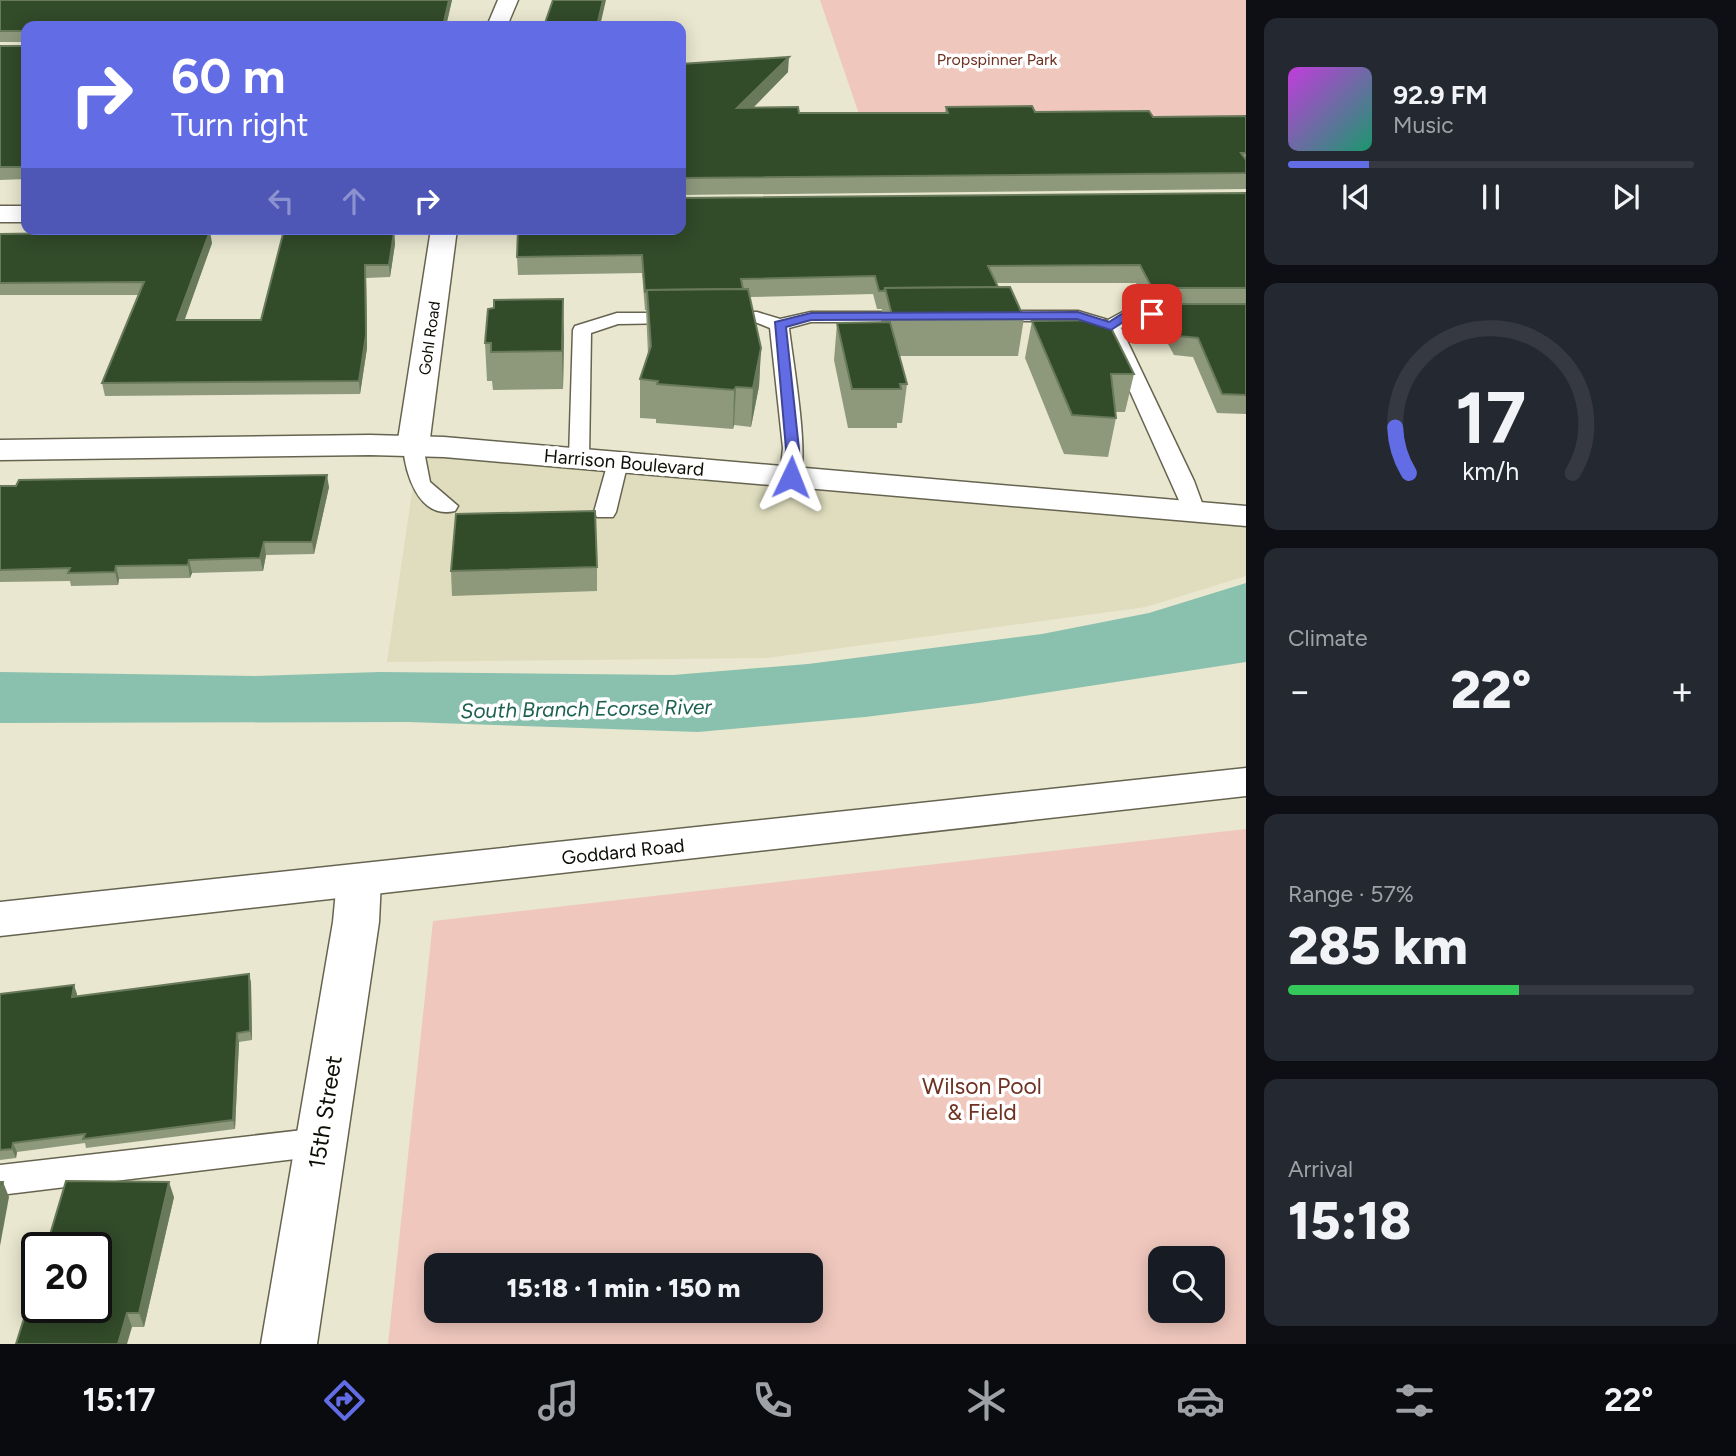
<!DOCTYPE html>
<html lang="en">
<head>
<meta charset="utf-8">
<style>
	:root { --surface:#171b24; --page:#242831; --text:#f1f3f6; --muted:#9ea1a6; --line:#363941; --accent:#626ce4 }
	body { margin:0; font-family:Figtree,sans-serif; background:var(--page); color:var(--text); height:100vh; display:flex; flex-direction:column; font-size:26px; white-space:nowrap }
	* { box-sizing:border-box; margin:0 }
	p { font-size:23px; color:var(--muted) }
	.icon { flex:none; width:38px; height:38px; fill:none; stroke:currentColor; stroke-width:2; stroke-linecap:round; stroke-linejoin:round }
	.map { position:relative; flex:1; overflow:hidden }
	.sheet { display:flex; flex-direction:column; gap:18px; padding:18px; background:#0d0f14; width:490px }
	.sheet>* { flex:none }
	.hud { position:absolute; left:21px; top:21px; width:665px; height:214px; border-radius:14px; box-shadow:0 4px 18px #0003; background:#626ce4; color:#fff; overflow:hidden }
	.fabs { position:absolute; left:1148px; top:1246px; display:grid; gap:14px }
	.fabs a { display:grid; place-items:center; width:77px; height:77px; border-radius:14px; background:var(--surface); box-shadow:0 4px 18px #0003; font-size:35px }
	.speed { position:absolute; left:21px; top:1232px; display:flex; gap:14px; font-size:35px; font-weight:700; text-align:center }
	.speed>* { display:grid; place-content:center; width:91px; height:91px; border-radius:50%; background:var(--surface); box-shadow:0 4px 18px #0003; line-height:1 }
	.speed .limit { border:4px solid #111; border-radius:10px; background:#fff; color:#111 }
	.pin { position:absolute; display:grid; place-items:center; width:60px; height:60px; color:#fff; margin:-30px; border-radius:14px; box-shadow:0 4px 10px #0006 }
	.me { position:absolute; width:77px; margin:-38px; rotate:2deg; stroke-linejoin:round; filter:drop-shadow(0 0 5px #0008) }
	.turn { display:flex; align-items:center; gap:24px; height:147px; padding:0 35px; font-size:32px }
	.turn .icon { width:91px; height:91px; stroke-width:2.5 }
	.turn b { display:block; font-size:49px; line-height:60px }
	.lanes { display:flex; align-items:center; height:66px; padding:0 35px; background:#0003; justify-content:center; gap:35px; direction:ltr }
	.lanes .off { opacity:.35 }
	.big { font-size:52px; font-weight:800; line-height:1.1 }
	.sheet .tile { flex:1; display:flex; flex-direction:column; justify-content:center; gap:10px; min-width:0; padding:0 24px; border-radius:14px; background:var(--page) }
	.sheet .dial { align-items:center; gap:0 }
	.dial svg { height:182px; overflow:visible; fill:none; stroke:var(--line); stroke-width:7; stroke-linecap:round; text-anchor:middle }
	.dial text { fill:var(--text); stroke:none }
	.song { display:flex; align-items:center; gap:21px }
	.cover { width:84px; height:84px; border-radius:10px; background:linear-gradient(135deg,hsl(290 70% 55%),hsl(160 70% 35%)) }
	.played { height:7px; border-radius:4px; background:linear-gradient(90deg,var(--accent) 20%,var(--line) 20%) }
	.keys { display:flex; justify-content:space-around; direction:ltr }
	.heat { display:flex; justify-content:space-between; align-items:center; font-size:38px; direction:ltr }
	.charge { height:10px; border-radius:5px; background:linear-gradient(90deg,#34c759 57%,var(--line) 0) }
	.trip { position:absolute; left:424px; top:1253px; width:399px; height:70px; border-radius:14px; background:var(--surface); box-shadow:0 4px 18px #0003; font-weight:800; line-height:70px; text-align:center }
	.tabs { display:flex; height:112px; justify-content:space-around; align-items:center; background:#090b0e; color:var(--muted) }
	.tabs .icon { width:49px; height:49px }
	.tabs .active { color:var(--accent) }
	.tabs b { font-size:32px; color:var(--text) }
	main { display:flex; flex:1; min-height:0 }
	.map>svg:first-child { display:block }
	.built { fill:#dfddbe }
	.green { fill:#efc7bd; fill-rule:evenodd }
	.water { fill:#8ac0ae }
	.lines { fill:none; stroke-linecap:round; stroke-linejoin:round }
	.lane-casing { stroke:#666450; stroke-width:3 }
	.street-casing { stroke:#666450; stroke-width:3 }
	.secondary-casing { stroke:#666450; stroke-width:3 }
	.lane { fill:#fff; fill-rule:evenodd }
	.street { fill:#fff; fill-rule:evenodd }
	.secondary { fill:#fff; fill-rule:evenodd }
	.wall { fill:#8e997c }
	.shaded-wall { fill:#697a5b }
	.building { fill:#324b29; stroke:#697a5b; stroke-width:2 }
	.route { fill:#626ce4; stroke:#404694; stroke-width:2 }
	.labels { text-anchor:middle; stroke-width:7; stroke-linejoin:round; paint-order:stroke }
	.far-park-label { font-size:16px; fill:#6f3122; stroke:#fff }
	.far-street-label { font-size:16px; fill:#0e0d06; stroke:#fff }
	.street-label { font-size:19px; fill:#0e0d06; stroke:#fff }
	.water-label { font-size:21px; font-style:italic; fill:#1d6150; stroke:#fff }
	.near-park-label { font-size:23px; fill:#6f3122; stroke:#fff }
	.near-street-label { font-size:23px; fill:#0e0d06; stroke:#fff }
</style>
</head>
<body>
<main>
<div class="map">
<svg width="1246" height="1344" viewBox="0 0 1246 1344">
	<rect width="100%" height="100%" fill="#e9e7cf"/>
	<path class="built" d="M413 446 1246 516V576L1146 607 767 658 387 662 415 472Z"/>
	<g class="green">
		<path d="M820 0H1246V116L861 120Z"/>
		<path d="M1246 829V1344H388L433 921ZM1213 1258V1311H1160V1258ZM810 1265V1311H436V1265Z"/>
	</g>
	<path class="water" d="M1246 583V662L979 703 865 717 698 732 408 722 0 723V672L255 676 380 672 673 675 808 664 1042 634 1149 613Z"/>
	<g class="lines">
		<g class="lane-casing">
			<g id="lane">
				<path d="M1128 309H1246V319H1132L1121 328 1194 481 1205 511 1202 516H1186L1103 331 1076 321H991L982 316 991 311H1078L1108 320Z"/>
				<path d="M722 312H757L780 319 811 312H912L921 317 912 322H811L789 328C792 356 811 462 798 481H784L780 477 783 448 770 328 755 322 716 321 713 317 716 313Z"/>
				<path d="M617 313H678L687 318 678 323 618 324 591 333 589 458 586 462H572L569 458 573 330 575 326Z"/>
				<path d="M413 440 420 442 423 446 430 482 458 506 455 511C418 520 405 472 403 446L406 442Z"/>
				<path d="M618 456 625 458 628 462 616 512 613 517H597L594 512 608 462 611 458Z"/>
				<path d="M320 1128 332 1132 336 1142 332 1152 320 1156 0 1195V1165Z"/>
			</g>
		</g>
		<g class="street-casing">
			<g id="street">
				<path d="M498 0H518L507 26H487Z"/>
				<rect x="0" y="206" width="26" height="16"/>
				<path d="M431 229H457L429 446 424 453 413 456 402 453 397 446Z"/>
				<path d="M359 864 375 868 381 880 379 922 317 1344H261L333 922 337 880 343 868Z"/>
			</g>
		</g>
		<g class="secondary-casing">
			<g id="secondary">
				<path d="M370 435 444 437 1246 506V526L444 457 370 455 0 460V440Z"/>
				<path d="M1246 768V796L0 936V902Z"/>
			</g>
		</g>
		<use href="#lane" class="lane"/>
		<use href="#street" class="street"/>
		<use href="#secondary" class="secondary"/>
	</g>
	<g class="wall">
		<path d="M0 0H452L446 26H26V179L0 180V46H25V42H0Z"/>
		<path d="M681 64 788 72 753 108 799 113H945L946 107 1153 117 1246 116V189L681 195Z"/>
		<path d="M1246 193V414L1217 413 1193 357 1174 355 1156 322 1160 306H1148L1136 283H996L998 287 1024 318 1018 356H899L907 384 902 423H897V428H848L834 360 837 323H881L882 309H877L873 294 750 297 761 348 759 386 751 427 734 425 733 429 656 423V419L640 418V379L648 354 646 310H645L642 273 518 275 517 257 681 199Z"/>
		<path d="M394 232 395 244 390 277 366 278 367 348 360 394 105 396 102 383 139 295H0V234L212 243 184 320H261Z"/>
		<path d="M1032 321 1134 374 1125 412H1115L1116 418 1108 457 1064 454 1025 358Z"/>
		<path d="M564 336 563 389 493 390 492 381H487L485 343Z"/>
		<path d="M0 486 329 487 314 554 266 555 263 571 192 573 190 578 119 579 118 585 71 586 70 581 0 582Z"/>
		<path d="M597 567V591L452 596 451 571Z"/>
		<path d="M249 974 251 983 252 1040 239 1042 235 1129 86 1148 85 1143 17 1152 16 1158 0 1160V994H77V996Z"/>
		<path d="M174 1197 144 1327H132L16 1344Z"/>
	</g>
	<g class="shaded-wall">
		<path d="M449 0H452L446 26H443Z"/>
		<path d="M603 0H606L600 26H597Z"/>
		<path d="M789 57 788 72 737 124V108Z"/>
		<path d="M210 231 212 243 180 333 177 320Z"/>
		<path d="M394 232 395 244 390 277 389 265Z"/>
		<path d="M365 265 366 278 367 348 360 394 359 381Z"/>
		<path d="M563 299 564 336 563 389 562 351Z"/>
		<path d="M761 348 759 386 751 427 753 388Z"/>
		<path d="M736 387 734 425 733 429 734 390Z"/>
		<path d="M327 475 329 487 314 554 312 542Z"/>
		<path d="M264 542 266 555 263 571 260 558Z"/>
		<path d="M189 560 192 573 190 578 188 565Z"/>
		<path d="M116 566 119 579 118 585 115 572Z"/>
		<path d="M249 974 251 983 252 1040 250 1031Z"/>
		<path d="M74 985 77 994 75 1006 72 997Z"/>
		<path d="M237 1033 239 1042 235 1129 233 1120Z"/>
		<path d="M13 1143 17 1152 16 1158 12 1149Z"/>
		<path d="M3 1182 9 1197 0 1246V1196Z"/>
		<path d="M169 1182 174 1197 144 1327 139 1313Z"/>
		<path d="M127 1313 132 1327 127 1344H118Z"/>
	</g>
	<g class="building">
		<path d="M0 0H449L443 26H26V167H0V46H25V31H0Z"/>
		<path d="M553 0H603L597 26H544Z"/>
		<path d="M789 57 737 108 798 107 799 113H948L946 107 1032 106 1035 112 1149 111 1153 117 1246 116V153H1241L1246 160V173L681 178V64Z"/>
		<path d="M1246 193V288H1152L1140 265 988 266 998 287 885 288 884 291H879L875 276 741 279 743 289 647 290V292H645L642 255 517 257 518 229H681V198Z"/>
		<path d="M284 230 394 232 389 265H365L366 335 359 381 102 383 144 282 0 283V234L210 231 177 320H261Z"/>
		<path d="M1010 287 1024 318 893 319 885 288Z"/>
		<path d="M748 289 761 348 753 388 736 387 734 390 657 384 658 381 640 379 651 346 647 290Z"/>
		<path d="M563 299 562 351 491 352V343H485L488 309 494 308V300Z"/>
		<path d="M1160 304H1246V395L1222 394 1198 338 1178 336Z"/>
		<path d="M1107 320 1134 374H1111L1116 418 1072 415 1032 321Z"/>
		<path d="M890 322 907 384H900L901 389H852L837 323Z"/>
		<path d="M327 475 312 542H264L260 558 189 560 188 565 116 566 115 572 68 573 70 568 0 570V486H16L19 480Z"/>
		<path d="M595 511 597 567 451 571 456 514Z"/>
		<path d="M249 974 250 1031 237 1033 233 1120 83 1139 85 1134 13 1143 12 1149 0 1150V994L74 985 72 997Z"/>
		<path d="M66 1181 169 1182 139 1313H127L118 1344H16L37 1277V1307H96V1248H46Z"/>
		<path d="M0 1182H3L0 1196Z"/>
	</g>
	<path class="route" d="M1128 310H1152L1158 314 1152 317H1131L1111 330 1077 319 811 320 786 327 799 449 798 477 791 481 784 477 786 449 775 322 811 313 1078 312 1109 322Z"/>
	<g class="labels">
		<g class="far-park-label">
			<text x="997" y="65">Propspinner Park</text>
		</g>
		<g class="far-street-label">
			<text transform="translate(429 338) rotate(-82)" y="6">Gohl Road</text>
		</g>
		<g class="street-label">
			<text transform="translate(624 462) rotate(5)" y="7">Harrison Boulevard</text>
			<text transform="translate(623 851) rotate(-6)" y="7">Goddard Road</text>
		</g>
		<g class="water-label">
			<text transform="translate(586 709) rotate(-1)" y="7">South Branch Ecorse River</text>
		</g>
		<g class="near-park-label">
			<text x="982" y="1094">Wilson Pool<tspan x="982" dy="26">&amp; Field</tspan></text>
		</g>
		<g class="near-street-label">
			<text transform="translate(325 1112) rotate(-81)" y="8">15th Street</text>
		</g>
	</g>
</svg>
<div class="fabs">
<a><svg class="icon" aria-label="search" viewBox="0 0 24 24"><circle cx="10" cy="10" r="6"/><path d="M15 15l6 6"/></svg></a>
</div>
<div class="speed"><div class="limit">20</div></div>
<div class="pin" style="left:1152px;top:314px;background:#d93025"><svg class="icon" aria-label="arrive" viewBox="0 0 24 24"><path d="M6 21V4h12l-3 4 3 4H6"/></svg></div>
<svg class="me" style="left:791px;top:477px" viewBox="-20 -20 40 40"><path d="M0-17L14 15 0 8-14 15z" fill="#626ce4" stroke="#fff" stroke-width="4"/></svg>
<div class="trip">15:18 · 1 min · 150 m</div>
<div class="hud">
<div class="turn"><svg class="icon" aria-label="right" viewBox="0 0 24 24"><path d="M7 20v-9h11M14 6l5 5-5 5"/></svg><div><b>60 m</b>Turn right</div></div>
<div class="lanes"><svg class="icon off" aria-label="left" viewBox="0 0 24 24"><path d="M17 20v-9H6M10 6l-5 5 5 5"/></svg><svg class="icon off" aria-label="ahead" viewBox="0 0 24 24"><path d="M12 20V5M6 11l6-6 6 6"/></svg><svg class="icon" aria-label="right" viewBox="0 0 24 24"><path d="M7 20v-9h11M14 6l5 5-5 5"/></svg></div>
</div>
</div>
<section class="sheet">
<div class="tile">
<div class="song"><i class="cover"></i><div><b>92.9 FM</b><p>Music</p></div></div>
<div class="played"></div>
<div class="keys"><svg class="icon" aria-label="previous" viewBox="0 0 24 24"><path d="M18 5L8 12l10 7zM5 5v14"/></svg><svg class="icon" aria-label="pause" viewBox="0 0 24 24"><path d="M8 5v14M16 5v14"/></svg><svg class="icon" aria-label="next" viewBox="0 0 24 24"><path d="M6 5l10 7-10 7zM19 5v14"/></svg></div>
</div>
<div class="tile dial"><svg viewBox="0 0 100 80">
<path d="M14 69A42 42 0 1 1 86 69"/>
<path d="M14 69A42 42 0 0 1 8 49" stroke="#626ce4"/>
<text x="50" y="56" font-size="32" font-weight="700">17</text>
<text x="50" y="72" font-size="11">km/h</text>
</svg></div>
<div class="tile"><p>Climate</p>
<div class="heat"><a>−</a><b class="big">22°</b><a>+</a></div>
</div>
<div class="tile"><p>Range · 57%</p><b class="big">285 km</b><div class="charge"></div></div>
<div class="tile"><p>Arrival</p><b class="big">15:18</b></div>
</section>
</main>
<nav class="tabs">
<b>15:17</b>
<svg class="icon active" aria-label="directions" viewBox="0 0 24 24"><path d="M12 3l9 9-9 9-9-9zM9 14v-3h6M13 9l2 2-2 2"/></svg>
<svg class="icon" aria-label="music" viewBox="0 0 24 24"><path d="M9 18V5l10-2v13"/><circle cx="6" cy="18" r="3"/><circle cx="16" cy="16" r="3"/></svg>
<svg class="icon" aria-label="phone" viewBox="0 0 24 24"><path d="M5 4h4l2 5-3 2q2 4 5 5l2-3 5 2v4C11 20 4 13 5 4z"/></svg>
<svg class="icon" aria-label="climate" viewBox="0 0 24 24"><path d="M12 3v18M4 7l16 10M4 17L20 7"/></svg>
<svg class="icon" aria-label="car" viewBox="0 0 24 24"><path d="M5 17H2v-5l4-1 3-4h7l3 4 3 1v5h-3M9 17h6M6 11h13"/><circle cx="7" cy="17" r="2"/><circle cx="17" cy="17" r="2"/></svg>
<svg class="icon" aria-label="filters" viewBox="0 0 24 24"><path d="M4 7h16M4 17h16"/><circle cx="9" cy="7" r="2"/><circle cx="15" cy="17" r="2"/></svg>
<b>22°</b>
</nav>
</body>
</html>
